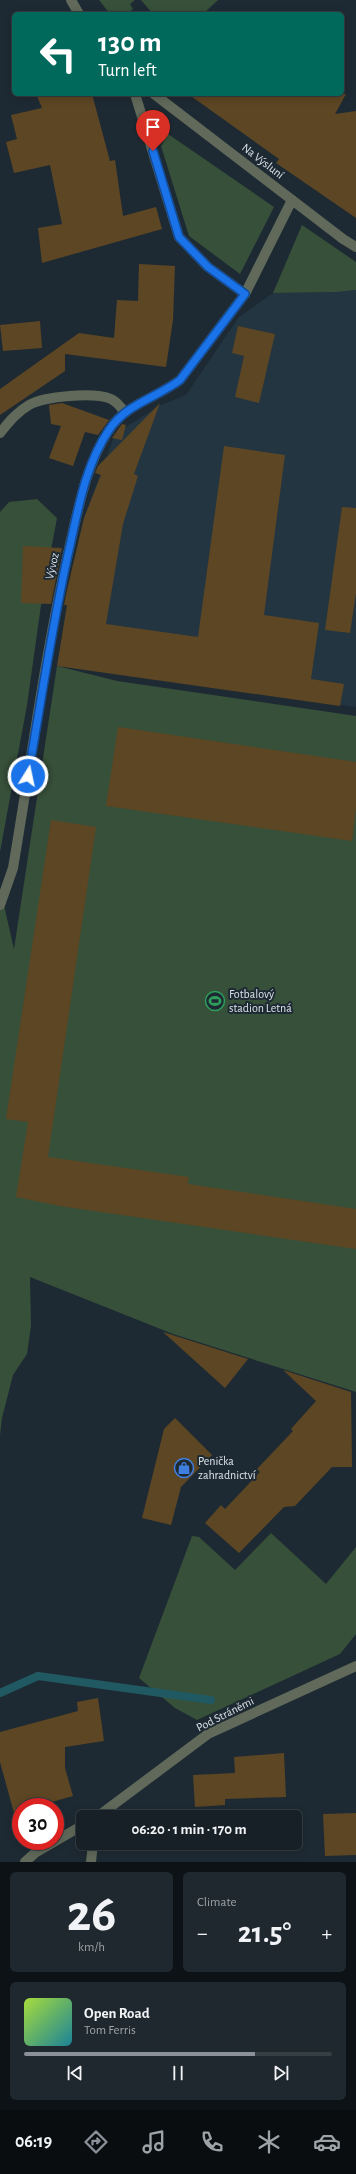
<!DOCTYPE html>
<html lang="en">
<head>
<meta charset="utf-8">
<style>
	:root { --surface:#162026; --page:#1f282e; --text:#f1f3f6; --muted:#9ea3a7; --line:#353e43; --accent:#8c9099 }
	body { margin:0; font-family:"Alegreya Sans",sans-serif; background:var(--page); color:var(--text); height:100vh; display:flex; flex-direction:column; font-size:15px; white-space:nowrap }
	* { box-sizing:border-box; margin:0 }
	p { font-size:13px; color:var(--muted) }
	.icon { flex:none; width:22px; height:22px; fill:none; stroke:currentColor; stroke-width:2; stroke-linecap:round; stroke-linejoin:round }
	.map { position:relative; height:1862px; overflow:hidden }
	.details { display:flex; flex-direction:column; gap:10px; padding:10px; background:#0c1215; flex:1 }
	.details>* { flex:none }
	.hud { position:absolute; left:12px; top:12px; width:332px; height:84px; border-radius:6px; box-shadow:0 2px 10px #0003,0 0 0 1px var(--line); background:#00695c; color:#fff; overflow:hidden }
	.speed { position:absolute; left:12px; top:1798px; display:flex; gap:8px; font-size:20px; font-weight:700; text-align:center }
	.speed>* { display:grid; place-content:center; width:52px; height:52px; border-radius:50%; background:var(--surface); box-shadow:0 2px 10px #0003,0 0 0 1px var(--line); line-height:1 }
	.speed .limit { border:6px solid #d22; background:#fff; color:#111 }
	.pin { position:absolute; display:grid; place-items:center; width:34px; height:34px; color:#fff; margin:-41px -17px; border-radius:50% 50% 50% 0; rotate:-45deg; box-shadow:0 0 4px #0007 }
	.pin .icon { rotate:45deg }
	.me { position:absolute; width:44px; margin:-22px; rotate:10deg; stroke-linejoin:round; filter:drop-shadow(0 0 3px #0008) }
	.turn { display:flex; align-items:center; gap:14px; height:84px; padding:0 20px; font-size:18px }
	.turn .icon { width:52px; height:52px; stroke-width:2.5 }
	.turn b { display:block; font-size:28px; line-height:34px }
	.big { font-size:30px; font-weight:700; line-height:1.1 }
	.details .card { flex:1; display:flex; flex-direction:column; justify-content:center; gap:6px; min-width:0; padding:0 14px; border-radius:6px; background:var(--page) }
	.details .dial { align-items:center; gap:0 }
	.dial b { font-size:52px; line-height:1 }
	.song { display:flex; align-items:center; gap:12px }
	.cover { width:48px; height:48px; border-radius:6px; background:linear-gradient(135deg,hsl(80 70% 55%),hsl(190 70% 35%)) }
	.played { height:4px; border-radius:2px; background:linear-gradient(90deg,var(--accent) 75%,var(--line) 75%) }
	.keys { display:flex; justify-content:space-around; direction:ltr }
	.heat { display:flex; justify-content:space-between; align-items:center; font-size:22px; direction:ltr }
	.details .tiles { flex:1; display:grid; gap:10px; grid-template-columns:1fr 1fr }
	.card:last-child { grid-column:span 2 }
	.trip { position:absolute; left:76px; top:1810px; width:226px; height:40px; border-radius:6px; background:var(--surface); box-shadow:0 2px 10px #0003,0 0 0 1px var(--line); font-weight:700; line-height:40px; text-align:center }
	.tabs { display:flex; height:64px; justify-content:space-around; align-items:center; background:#090d0f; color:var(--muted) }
	.tabs .icon { width:28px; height:28px }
	.tabs .on { color:var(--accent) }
	.tabs b { font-size:18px; color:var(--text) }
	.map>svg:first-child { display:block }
	.built { fill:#233541 }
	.green { fill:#375039 }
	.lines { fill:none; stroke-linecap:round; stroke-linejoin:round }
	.stream { stroke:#215963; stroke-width:8 }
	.building { fill:#5d4623 }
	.street { stroke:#60695a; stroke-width:10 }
	.route-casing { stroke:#114b97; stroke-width:10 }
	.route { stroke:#1a73e8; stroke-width:7 }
	.labels { text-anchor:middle; stroke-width:4; stroke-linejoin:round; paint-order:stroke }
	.street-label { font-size:12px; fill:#dbe3e9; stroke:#1e2a33 }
	.poi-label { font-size:12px; fill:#dbe3e9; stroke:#1e2a33; text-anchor:start }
</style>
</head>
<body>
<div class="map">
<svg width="356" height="1862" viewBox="0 0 356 1862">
	<rect width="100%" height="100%" fill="#1e2a33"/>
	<path class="built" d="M356 290V707L57 666 84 518 115 434 159 406 186 395 239 317 273 293 337 292Z"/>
	<g class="green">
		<path d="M99 0H135L130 4 133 9 127 14H110Z"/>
		<path d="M141 0H218L203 14H153Z"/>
		<path d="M168 134 274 207 240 274 189 236 161 146Z"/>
		<path d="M302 225 356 262V290L337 292 273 293Z"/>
		<path d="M37 499 57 518 42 598 27 705 0 852V512L9 502Z"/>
		<path d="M57 666 117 681 356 716V1392L173 1334 30 1277 31 1326 27 1354 13 1375 2 1418 0 1435V888L14 949Z"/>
		<path d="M271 1533 326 1584 356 1547V1634L340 1654 197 1720 175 1708 139 1678 192 1536 199 1537 235 1570Z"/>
	</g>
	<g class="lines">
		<path class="stream" d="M0 1693 38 1676 211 1700"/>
	</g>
	<g class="building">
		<path d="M36 94H92L110 161 115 160 123 216 156 207 162 229 42 263 38 228 62 224 50 165 14 173 6 142 17 139 11 115 42 108Z"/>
		<path d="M188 94H346L335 114 356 111V218L276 163 279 159Z"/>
		<path d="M139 264 175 266 173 320 166 367 65 354V371L0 415V389L79 333 114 338 117 300 138 301Z"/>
		<path d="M40 321 42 348 3 351 0 325Z"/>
		<path d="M238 326 275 334 259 403 235 397 244 356 232 353Z"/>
		<path d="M62 403 109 420 98 435 85 432 73 466 49 458 61 426 51 424 49 405Z"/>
		<path d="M160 403 134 474 138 476 123 524 106 624 198 637 224 446 285 455 264 615 319 623 311 679 344 684 340 706 57 666 67 605H64L67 590 84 518 101 475 95 473 98 466Z"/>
		<path d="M122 424 126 425 122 440 112 438Z"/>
		<path d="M342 507 356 508V593L350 633 325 630Z"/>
		<path d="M23 546 62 548 51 604 21 603Z"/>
		<path d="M118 727 356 762V808L352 841 106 806Z"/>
		<path d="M51 820 96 827 48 1157 189 1177 188 1184 356 1209V1249L60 1206 16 1197 28 1122 6 1119Z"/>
		<path d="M163 1332 248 1359 225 1388Z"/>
		<path d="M283 1370 351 1392 352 1467H332L295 1506 284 1507 239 1553 205 1523 221 1505 225 1509 260 1472 257 1469 293 1431 291 1429 316 1401Z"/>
		<path d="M175 1418 212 1455 181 1487 171 1525 142 1518 164 1429Z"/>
		<path d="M98 1698 104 1741 65 1747V1768L73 1796 34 1807H21V1811L14 1813 0 1762V1732L78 1711 77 1702Z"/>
		<path d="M284 1753 286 1797 225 1799V1805L195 1807 193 1775 235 1773 234 1757Z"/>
		<path d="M356 1813V1855L325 1856 323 1814Z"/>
	</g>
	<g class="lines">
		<g class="street">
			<path d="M71 0 79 14"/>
			<path d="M135 94 179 237 208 267 245 294"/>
			<path d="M154 94 343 239 356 247"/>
			<path d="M0 433C9 422 17 412 29 405 45 396 94 392 111 399 117 402 121 407 124 412"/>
			<path d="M0 905 13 868C31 762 45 654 69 549 78 510 86 464 109 430 126 404 156 398 180 380L245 294 292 200"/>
			<path d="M97 1817 208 1734 356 1666"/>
			<path d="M25 1862 35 1853 83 1825"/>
			<path d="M91 1862 93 1843"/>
		</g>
	</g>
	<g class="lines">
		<g class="route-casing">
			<path id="route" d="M28 776C42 697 53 618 71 541 79 504 87 462 109 430 126 404 156 398 180 380L245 294 208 267 179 237 153 151"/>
		</g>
		<use href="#route" class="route"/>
	</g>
	<defs>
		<g id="stadium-ring" transform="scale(1)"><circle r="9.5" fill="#1e2a33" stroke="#2e9e5b" stroke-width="1.5"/><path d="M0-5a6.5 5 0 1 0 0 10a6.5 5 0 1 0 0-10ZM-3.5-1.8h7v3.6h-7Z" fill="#2e9e5b"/></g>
		<g id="shop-ring" transform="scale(1)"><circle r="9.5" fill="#1e2a33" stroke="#3f7fe0" stroke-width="1.5"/><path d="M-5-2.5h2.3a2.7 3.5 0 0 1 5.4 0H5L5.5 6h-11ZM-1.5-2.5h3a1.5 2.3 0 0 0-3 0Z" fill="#3f7fe0"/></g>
	</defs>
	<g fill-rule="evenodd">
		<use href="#stadium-ring" x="215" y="1001"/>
		<use href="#shop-ring" x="184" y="1468"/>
	</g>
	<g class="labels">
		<g class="street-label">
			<text transform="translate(263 161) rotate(38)" y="4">Na Výsluní</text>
			<text transform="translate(52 566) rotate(-77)" y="4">Vývoz</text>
			<text transform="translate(225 1714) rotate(-27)" y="4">Pod Stráněmi</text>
		</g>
		<g class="poi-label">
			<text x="229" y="998">Fotbalový<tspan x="229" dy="14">stadion Letná</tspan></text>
			<text x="198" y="1465">Penička<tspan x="198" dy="14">zahradnictví</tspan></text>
		</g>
	</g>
</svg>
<div class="speed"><div class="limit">30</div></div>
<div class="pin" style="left:153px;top:151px;background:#d93025"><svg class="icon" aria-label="arrive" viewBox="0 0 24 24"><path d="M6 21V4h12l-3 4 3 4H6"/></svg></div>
<svg class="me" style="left:28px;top:776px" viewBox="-20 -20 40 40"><circle r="17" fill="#1a73e8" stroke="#fff" stroke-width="3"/><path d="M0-11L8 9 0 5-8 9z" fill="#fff"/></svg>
<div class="trip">06:20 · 1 min · 170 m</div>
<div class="hud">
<div class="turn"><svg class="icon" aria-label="left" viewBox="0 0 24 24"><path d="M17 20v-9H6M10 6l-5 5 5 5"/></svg><div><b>130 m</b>Turn left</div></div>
</div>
</div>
<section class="details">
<div class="tiles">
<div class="card dial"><b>26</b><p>km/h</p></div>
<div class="card"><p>Climate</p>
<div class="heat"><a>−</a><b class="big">21.5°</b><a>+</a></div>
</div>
<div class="card">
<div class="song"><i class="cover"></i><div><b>Open Road</b><p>Tom Ferris</p></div></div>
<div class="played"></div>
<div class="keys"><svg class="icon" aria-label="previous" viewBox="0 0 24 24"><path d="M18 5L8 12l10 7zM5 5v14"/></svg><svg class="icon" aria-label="pause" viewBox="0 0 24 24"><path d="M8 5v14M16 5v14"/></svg><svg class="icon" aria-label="next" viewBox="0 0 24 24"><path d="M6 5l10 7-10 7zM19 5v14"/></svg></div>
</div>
</div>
</section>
<nav class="tabs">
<b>06:19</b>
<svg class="icon on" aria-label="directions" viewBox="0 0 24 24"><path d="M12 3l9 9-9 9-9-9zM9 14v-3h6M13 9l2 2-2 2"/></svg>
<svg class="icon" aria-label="music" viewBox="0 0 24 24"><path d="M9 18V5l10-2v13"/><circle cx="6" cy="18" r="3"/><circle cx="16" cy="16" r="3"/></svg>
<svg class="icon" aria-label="phone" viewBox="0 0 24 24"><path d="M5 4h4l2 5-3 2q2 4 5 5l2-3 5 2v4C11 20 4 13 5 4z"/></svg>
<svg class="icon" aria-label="climate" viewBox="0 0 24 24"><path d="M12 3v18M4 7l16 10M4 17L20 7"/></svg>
<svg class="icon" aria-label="car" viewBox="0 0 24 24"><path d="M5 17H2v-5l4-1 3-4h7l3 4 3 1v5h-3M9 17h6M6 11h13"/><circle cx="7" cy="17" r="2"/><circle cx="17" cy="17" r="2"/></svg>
</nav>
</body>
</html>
